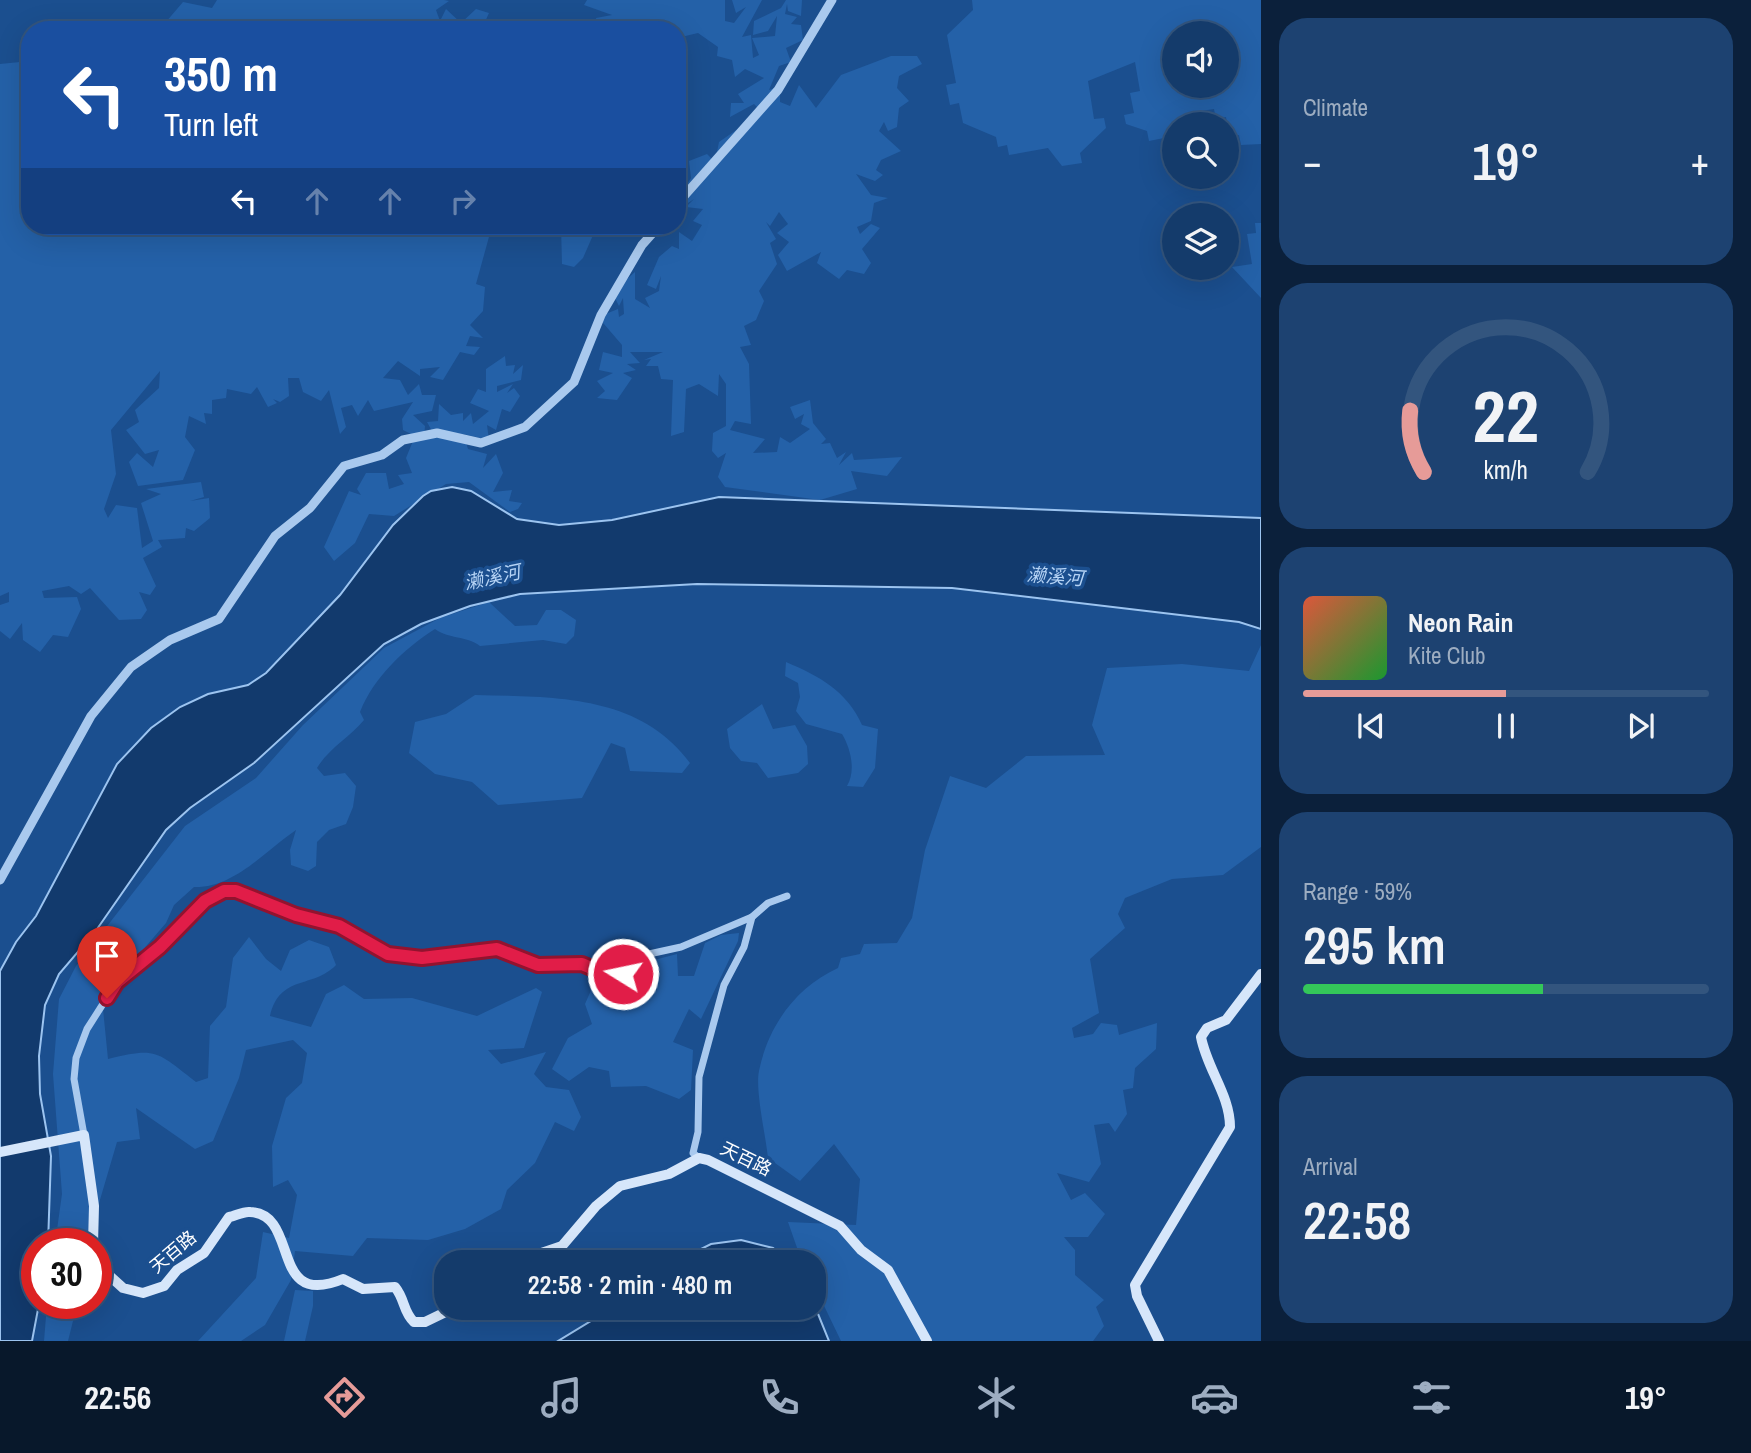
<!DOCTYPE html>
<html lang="en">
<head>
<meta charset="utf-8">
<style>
	:root { --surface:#143b6b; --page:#1d4271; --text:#f1f3f6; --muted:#9dadc1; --line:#33557e; --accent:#e69b98 }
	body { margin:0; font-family:"Archivo Narrow","Noto Sans SC",sans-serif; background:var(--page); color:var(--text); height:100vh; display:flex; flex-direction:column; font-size:26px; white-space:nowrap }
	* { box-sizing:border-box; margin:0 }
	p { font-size:23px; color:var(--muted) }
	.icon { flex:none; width:38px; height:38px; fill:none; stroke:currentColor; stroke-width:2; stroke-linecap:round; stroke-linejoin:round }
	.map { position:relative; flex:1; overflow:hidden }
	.details { display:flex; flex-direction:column; gap:18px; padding:18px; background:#0b203b; width:490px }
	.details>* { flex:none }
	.hud { position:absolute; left:21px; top:21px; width:665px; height:214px; border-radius:28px; box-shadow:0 7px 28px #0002,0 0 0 2px var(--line); background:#1a4fa0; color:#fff; overflow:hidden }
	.controls { position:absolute; left:1162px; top:21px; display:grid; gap:14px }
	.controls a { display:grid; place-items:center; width:77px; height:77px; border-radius:50%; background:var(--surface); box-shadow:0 7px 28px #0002,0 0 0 2px var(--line); font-size:35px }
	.speed { position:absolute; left:21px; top:1228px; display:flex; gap:14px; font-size:35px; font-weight:700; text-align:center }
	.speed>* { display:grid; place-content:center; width:91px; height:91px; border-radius:50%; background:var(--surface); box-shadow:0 7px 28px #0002,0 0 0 2px var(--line); line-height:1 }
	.speed .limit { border:10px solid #d22; background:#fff; color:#111 }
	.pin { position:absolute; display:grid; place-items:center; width:60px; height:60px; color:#fff; margin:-72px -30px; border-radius:50% 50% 50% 0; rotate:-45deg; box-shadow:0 0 7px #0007 }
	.pin .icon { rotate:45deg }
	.me { position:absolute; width:77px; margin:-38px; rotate:280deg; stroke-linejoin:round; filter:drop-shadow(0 0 5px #0008) }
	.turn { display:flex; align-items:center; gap:24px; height:147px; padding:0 28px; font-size:32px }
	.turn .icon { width:91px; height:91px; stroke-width:2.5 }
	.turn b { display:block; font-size:49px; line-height:60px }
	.lanes { display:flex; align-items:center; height:66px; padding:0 28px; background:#0003; justify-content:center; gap:35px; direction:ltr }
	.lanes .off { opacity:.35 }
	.big { font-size:52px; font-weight:600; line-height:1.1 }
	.details .widget { flex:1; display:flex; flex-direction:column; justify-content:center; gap:10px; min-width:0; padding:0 24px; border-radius:28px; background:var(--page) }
	.details .dial { align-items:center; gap:0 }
	.dial svg { height:182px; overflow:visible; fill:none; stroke:var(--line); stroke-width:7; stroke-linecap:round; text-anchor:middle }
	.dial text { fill:var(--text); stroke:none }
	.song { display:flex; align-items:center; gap:21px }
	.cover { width:84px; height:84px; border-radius:10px; background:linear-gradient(135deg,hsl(10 70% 55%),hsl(130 70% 35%)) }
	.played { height:7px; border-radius:4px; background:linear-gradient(90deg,var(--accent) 50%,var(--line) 50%) }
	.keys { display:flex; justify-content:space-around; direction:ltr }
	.heat { display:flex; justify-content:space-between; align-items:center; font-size:38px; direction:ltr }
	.charge { height:10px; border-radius:5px; background:linear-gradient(90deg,#34c759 59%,var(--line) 0) }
	.trip { position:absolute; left:434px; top:1250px; width:392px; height:70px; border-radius:28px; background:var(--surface); box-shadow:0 7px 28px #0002,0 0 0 2px var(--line); font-weight:600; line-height:70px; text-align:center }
	.tab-bar { display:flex; height:112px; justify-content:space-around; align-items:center; background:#08182b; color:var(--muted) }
	.tab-bar .icon { width:49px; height:49px }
	.tab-bar .on { color:var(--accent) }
	.tab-bar b { font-size:32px; color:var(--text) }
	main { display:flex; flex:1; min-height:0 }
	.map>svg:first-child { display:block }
	.green { fill:#2461a8; fill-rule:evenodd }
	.water { fill:#123a6d; stroke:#9cc4f0; stroke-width:2 }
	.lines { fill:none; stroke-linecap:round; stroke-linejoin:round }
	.minor { stroke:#a9c9ee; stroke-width:7 }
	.tertiary { stroke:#a9c9ee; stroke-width:9 }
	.secondary { stroke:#d6e6fa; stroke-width:10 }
	.route-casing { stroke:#92132f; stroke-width:18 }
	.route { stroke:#e11d48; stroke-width:12 }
	.labels { text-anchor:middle; stroke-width:7; stroke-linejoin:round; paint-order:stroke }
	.street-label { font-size:18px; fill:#fff; stroke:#1b4f8f }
	.water-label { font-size:19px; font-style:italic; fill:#b5d3f5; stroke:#1b4f8f }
</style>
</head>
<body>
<main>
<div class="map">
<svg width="1261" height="1341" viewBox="0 0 1261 1341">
	<rect width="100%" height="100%" fill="#1b4f8f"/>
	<g class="green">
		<path d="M217 0H444L449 1 436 10 440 21 446 9 461 23 476 9 489 13 483 26 494 29 159 30 183 2 212 8Z"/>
		<path d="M587 0H725V21L734 23 746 7 736 13 732 0H762L742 37 751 35 753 58 759 55 752 38 775 36 777 16 768 31 753 35 754 21 781 8 786 0H802L801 16 788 11 787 4 785 14 797 17 791 24 801 25 803 40 786 48 791 62 779 66 769 90 780 86V102L790 106 799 85 816 108 841 75 891 56H917L922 64 899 76 897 88 909 101 899 108 897 127 888 131 884 122 879 131 901 151 881 160 876 170 883 175 875 181 856 174 871 195 888 198 874 203 871 221 857 227 860 234 871 224 880 228 862 249 871 263 864 274 847 270 839 279 817 263 821 252 787 271 778 255 789 242 777 233 788 224 779 212 770 226 766 222 776 239 770 243 777 264 759 291 764 301 756 320 744 326 751 345 740 347 749 364 751 424 735 421 730 430 765 439 753 453 777 452 780 437 790 443 810 429 801 424 804 414 795 419 790 407 810 400 813 423 826 439 821 444 830 443 837 458 846 452 839 465 852 453 854 460 902 457 887 476 851 471 857 489 820 500 725 487 718 477 726 453 718 458 712 451 713 433 726 426V384L719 374 718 396 699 384 686 389 684 432 671 436 673 380 661 379 658 366H646L651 359 644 360 663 352H630L640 363 627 364 636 370 623 373 632 378 617 400 597 398 605 391 597 381 613 373 599 370 603 352 622 357V345L598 317 618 309 619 317 624 314 623 298 619 306 612 292 635 272V299L650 308 645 298 659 291 661 276 656 289 647 285 659 257 672 246 679 249V232L692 241 702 225 693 221 703 209 686 207 694 199 688 203 678 198 691 178 689 161 707 154 715 162 719 142 762 112 754 104 730 117 731 103H744L738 94 764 78 745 69 735 77 732 60 717 56 718 47 698 33 677 38V30H654L636 22 637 30 598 28 596 18 612 15 584 5Z"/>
		<path d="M972 0H1261V144L1241 145 1239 135 1229 137 1226 117 1216 119 1214 109 1195 112 1197 124H1174V136L1149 141 1147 131 1126 124 1124 115 1134 113 1130 93 1140 91 1135 62 1088 81 1094 119 1104 118 1106 128 1080 153 1082 163 1062 166 1048 148 1009 155 1007 145 998 147 996 137 963 123 959 103 950 105 946 85 956 83 947 35 973 10ZM1174 33H1227V86H1174Z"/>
		<path d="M20 62 30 64V226H492L476 284 485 287 483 311 470 325 483 338 470 336 466 346 480 347 474 355 460 352 443 380 430 377 440 367 420 369V376L398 361 383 378 400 380 408 395 419 384 422 395H436L432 411 413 415 425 426 424 438 433 433 427 422 438 421 439 404 451 415 463 413V421L471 413 473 424 489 411 470 403 478 389 486 392V369L505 356 506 366 515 365 513 374 523 365 521 380 497 386V392L513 384 507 393 514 388 520 396 510 412 502 409 496 430 487 425 489 440 463 434 468 449 487 454 483 468 496 454 503 473 493 492 512 490 509 501 522 503 518 509 510 512 469 482 446 484 394 516 369 514 355 543 334 561 324 547 349 491 361 495 357 489 366 473H386L389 489 404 484 398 475 412 473 406 458 415 436 403 430 402 419 413 402 374 411 368 400 358 416 352 405 341 408 346 427 340 434 329 390 321 401 303 392 299 378H288L289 396 280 402 273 399 277 403 268 407 257 387 251 394 227 389 226 398 212 400V414L204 413 206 424 189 416 185 437 195 450 183 480 138 486 129 462 137 453 153 467 159 450 145 454 126 430 139 422 135 410 159 388 160 371 111 430 116 474 104 509 108 518 116 505 137 508 142 548 153 541 141 503 161 494 146 489 201 482 204 497 190 501 209 498 210 518 194 531 186 528 185 538 158 540 162 547 143 558 156 586 150 595 139 592 147 610 141 619 119 620 90 588 81 594 69 586 42 591 44 598 77 597 81 609 68 637 53 635 40 652 23 640 22 623 10 639 0 631V605L9 602V592L0 596V64Z"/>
		<path d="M1255 223H1261V298L1232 267 1252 264 1247 234 1256 233Z"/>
		<path d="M561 226H597L583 258 574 267 562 264Z"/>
		<path d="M489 602 515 626 537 625 546 610H561L576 620 574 636 566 644 543 640 480 646C465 635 451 640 435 629 404 649 374 677 360 712L364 720C349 738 329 748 317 768L324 776 345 773 356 786 353 807 346 824 329 830 317 842 316 866 308 871 291 865 290 850 296 830C265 851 234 888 194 887L174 905 166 923 141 952 101 989 108 1059C157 1047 156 1051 196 1082L208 1078 210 1026 226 1007 233 958 249 937 266 959 281 971 290 950 309 940 329 947 336 965C313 989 280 974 270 1016L311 1027 326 994 344 985 364 999 412 998 477 1016 536 988 542 992 524 1048 488 1050 501 1064 546 1052 534 1074 546 1087 569 1090 581 1117 574 1131 555 1122 535 1163 507 1190 501 1209 465 1229 428 1240 367 1238 353 1256 295 1251 291 1280 265 1325 241 1341H198L256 1278 263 1232 289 1238 297 1195 288 1180 273 1187 272 1146 286 1098 302 1083 307 1053 293 1040 246 1050 239 1078 213 1141 195 1149 136 1108 140 1139 117 1142 87 1244H55L62 1194 53 1074 59 999 76 966 185 826 256 778 303 725 384 648 440 618Z"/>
		<path d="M1261 645V847L1223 875 1172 879 1125 898 1118 914 1125 928 1090 959 1099 1013 1072 1028 1074 1038 1093 1034 1101 1023 1117 1025 1119 1035 1157 1023 1156 1049 1135 1068 1133 1088 1123 1090 1127 1114 1115 1132 1109 1123 1094 1125 1101 1164 1089 1182 1057 1173 1071 1200 1085 1193 1105 1214 1088 1237H1064L1075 1250V1275L1104 1300 1096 1307 1104 1326 1093 1341H841L814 1285V1262H802L788 1222 856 1225 860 1179 834 1144 800 1181 768 1158C766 1137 755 1090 759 1071 768 1026 796 987 838 968L841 958 860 954 864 944 897 943 912 918 925 850 950 776 986 788 1026 756 1105 755 1092 725 1107 668 1182 664 1249 671Z"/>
		<path d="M786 662C819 676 847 691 862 725L878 729 875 768 863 787 847 786C856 771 851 749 842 734L806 724 796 711 800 697 798 683 785 676Z"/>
		<path d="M475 695C553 697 640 694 690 763L682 773 630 771 625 748 611 743 582 798 498 805 472 782 435 774 409 753 415 722 446 714Z"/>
		<path d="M762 704 773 729 795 725 807 746 808 764 798 773 768 778 757 763 741 761 730 748 727 729Z"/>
		<path d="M739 933 738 941 701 1019 689 1009 673 1042 693 1050 691 1090 679 1099 646 1086 611 1087 609 1071 589 1067 569 1081 552 1069 568 1038 592 1024 585 1004 592 988 590 974 618 984 654 960 677 954 678 976H694L705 943 721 935Z"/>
		<path d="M295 1290 313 1291V1306L305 1341H284Z"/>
		<path d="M47 1304H85L76 1309 68 1341H44Z"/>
	</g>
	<g class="water">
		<path d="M452 487 471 491 517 519 559 525 612 520 719 497 1261 518V629L1239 622 952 588 697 584 520 594 470 606 421 624 384 644 254 763 190 808 166 830 95 932 59 974 45 1005 39 1056 40 1094 51 1156 48 1244H37L39 1304 32 1341H0V971L16 942 36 916 117 764 151 728 180 707 208 694 248 685 266 673 340 595 393 525 423 496 431 491Z"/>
		<path d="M741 1240 773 1248 789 1262H675L711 1244Z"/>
		<path d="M814 1304 829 1341H558L614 1307H814Z"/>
	</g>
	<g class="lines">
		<g class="minor">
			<path d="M84 1135 74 1079 76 1058 87 1029 117 982 160 947 205 901 224 891H236L296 915 339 926 388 954 421 958 497 949 538 965 582 964 613 977 649 954 681 947 752 917"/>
			<path d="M699 1158 693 1153 698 1132 699 1077 724 985 744 947 752 917 768 903 787 896"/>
		</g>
		<g class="tertiary">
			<path d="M677 204 778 90 832 0"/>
			<path d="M0 880 91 716 131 667 170 640 219 619 275 536 310 508 344 466 382 455 403 440 437 433 481 443 525 427 574 382 601 315 642 245 659 226"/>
		</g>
		<g class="secondary">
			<path d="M0 1152 84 1135 94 1206 93 1244"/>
			<path d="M96 1256 101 1268 123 1288 143 1293 164 1286 177 1270 204 1253 229 1217C235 1216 244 1211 250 1212 301 1214 268 1310 343 1279L363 1289 395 1287C405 1299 403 1312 414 1322H425L456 1307"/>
			<path d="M515 1262 562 1246 596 1206 620 1186 669 1174 699 1158 708 1160 840 1226 861 1250 888 1270 927 1341"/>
			<path d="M1159 1341 1137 1296 1135 1285 1230 1127C1230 1095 1207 1069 1201 1037L1207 1028 1226 1020 1261 974"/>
		</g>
	</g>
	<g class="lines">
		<g class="route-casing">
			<path id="route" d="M107 998 117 982 160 947 205 901 224 891H236L296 915 339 926 388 954 422 958 497 949 538 965 582 964 612 977 623 974"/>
		</g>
		<use href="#route" class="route"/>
	</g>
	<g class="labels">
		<g class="street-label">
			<text transform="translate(746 1159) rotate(26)" y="6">天百路</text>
			<text transform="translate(173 1252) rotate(-40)" y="6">天百路</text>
		</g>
		<g class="water-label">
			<text transform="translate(1055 576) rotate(4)" y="7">濑溪河</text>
			<text transform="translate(492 577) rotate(-12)" y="7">濑溪河</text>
		</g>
	</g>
</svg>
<div class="controls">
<a><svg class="icon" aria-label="sound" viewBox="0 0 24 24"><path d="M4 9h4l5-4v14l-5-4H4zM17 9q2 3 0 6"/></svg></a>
<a><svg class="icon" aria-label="search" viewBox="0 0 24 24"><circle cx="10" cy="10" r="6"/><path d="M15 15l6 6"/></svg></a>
<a><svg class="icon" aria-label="layers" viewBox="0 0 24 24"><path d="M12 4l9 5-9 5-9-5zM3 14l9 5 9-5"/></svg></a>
</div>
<div class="speed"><div class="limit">30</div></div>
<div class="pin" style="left:107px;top:998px;background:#d93025"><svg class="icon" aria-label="arrive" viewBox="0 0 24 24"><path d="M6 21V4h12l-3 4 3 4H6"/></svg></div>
<svg class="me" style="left:623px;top:974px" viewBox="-20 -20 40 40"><circle r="17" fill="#e11d48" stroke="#fff" stroke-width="3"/><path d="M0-11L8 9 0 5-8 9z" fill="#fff"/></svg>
<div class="trip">22:58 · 2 min · 480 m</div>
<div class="hud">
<div class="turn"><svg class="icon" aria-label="left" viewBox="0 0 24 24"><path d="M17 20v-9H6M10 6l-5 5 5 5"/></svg><div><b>350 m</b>Turn left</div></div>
<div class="lanes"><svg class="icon" aria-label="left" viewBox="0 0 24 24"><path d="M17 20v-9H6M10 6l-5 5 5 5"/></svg><svg class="icon off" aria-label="ahead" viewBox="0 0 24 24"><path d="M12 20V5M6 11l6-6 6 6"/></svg><svg class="icon off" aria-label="ahead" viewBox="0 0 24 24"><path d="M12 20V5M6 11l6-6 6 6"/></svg><svg class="icon off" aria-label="right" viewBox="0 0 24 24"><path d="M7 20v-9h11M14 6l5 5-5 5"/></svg></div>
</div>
</div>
<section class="details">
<div class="widget"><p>Climate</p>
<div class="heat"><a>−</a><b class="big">19°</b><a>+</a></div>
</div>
<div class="widget dial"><svg viewBox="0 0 100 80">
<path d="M14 69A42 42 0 1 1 86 69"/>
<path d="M14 69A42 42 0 0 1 8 42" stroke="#e69b98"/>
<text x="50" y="56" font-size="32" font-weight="700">22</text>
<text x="50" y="72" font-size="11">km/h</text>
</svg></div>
<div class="widget">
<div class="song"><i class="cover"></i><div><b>Neon Rain</b><p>Kite Club</p></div></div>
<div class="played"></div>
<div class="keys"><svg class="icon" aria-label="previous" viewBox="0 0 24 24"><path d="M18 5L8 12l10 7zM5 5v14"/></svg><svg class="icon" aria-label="pause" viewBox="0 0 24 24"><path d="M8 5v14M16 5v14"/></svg><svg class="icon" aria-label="next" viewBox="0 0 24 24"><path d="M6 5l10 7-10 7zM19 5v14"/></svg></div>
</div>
<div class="widget"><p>Range · 59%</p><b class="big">295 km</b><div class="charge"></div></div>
<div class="widget"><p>Arrival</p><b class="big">22:58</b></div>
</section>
</main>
<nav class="tab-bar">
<b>22:56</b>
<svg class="icon on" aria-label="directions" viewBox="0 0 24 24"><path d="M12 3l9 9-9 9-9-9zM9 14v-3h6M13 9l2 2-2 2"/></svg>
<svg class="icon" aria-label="music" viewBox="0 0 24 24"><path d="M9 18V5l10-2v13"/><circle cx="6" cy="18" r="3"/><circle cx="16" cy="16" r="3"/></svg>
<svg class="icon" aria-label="phone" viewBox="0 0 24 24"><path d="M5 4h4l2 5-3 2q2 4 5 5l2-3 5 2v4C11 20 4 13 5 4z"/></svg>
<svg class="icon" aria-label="climate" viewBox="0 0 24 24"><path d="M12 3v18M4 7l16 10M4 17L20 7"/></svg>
<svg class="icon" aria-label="car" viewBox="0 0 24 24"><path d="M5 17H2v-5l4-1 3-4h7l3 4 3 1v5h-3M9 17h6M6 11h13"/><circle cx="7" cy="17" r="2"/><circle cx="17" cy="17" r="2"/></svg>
<svg class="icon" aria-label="filters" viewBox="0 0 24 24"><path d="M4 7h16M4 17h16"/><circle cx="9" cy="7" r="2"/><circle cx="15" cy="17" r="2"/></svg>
<b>19°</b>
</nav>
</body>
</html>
